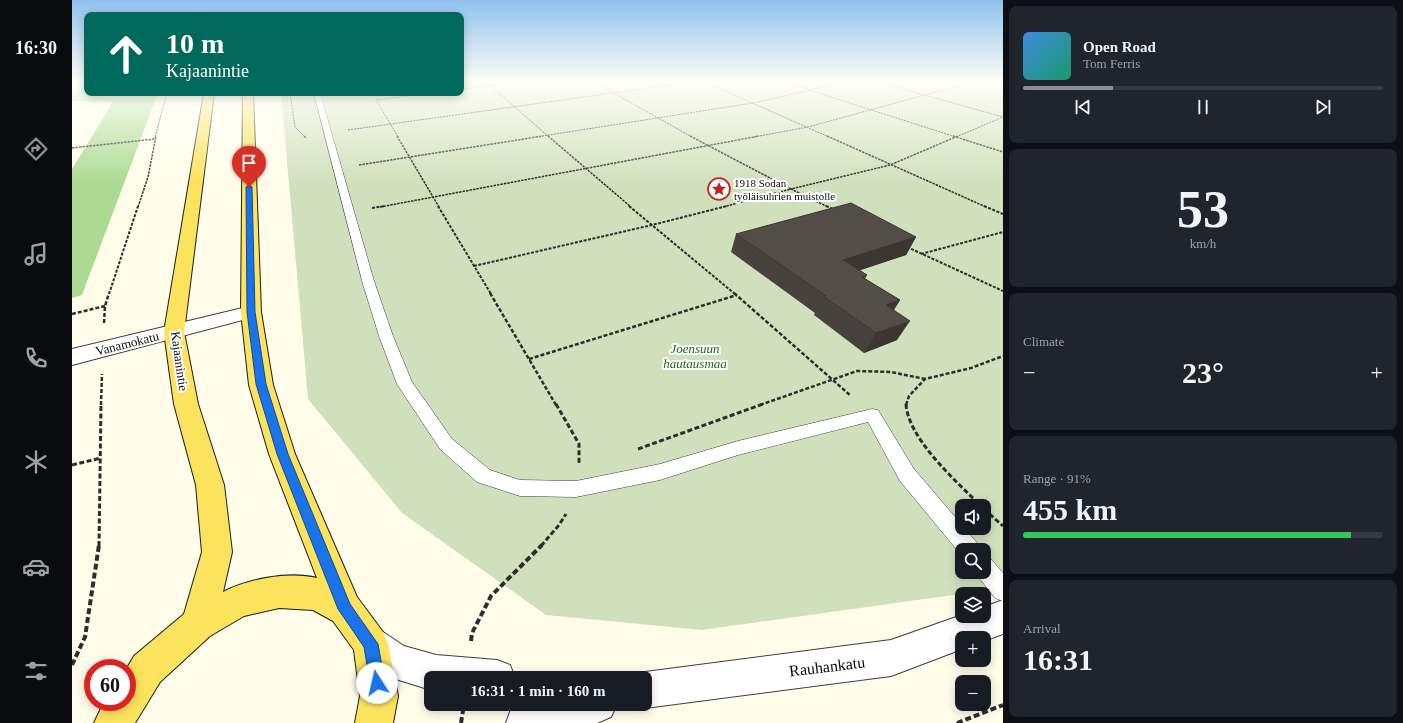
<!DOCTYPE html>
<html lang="en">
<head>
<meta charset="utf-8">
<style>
	:root { --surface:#171b24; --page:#20242c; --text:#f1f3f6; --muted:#9ea1a6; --line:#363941; --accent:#8c9099 }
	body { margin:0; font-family:Georgia,serif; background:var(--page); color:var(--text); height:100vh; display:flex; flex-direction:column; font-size:15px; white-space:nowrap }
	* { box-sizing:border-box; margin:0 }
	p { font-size:13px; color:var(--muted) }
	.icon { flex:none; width:22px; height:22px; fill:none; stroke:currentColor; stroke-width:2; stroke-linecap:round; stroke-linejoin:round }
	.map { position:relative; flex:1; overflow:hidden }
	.side { display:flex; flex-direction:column; gap:6px; padding:6px; background:#0d0f14; width:400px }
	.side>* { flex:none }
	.hud { position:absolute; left:12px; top:12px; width:380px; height:84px; border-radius:8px; box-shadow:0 2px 10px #0003; background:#00695c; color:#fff; overflow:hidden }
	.buttons { position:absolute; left:883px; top:499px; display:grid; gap:8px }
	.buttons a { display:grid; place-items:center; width:36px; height:36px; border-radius:8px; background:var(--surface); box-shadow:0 2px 10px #0003; font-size:20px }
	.speed { position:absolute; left:12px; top:659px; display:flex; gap:8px; font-size:20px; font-weight:700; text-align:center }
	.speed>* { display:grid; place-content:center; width:52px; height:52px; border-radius:50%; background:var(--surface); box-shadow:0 2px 10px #0003; line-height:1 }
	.speed .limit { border:6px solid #d22; background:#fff; color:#111 }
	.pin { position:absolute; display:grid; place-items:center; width:34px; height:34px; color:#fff; margin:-41px -17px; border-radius:50% 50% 50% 0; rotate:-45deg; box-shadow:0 0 4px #0007 }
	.pin .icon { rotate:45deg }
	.me { position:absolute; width:44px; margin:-22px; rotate:350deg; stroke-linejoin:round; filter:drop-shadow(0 0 3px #0008) }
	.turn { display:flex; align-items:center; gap:14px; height:84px; padding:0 16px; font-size:18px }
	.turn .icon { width:52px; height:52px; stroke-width:2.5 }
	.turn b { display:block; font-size:28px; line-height:34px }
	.big { font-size:30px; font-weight:700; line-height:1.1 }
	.side .widget { flex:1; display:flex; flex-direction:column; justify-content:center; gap:6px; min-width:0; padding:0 14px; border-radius:8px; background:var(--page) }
	.side .dial { align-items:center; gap:0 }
	.dial b { font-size:52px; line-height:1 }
	.song { display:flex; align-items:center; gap:12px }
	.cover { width:48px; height:48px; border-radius:6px; background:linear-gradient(135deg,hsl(210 70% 55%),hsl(160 70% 35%)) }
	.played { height:4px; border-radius:2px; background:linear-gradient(90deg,var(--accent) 25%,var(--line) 25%) }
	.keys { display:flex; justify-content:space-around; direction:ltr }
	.heat { display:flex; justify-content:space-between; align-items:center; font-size:22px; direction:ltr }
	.charge { height:6px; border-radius:3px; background:linear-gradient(90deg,#34c759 91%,var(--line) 0) }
	.trip { position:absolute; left:352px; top:671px; width:228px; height:40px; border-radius:8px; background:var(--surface); box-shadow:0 2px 10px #0003; font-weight:700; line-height:40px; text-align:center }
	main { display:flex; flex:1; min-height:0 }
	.menu { display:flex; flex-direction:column; width:72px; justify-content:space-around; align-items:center; background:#090b0e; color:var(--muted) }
	.menu .icon { width:28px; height:28px }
	.menu .current { color:var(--accent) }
	.menu b { font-size:18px; color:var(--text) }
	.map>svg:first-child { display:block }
	.forest { fill:#acda92 }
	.cemetery { fill:#d1e0bc; fill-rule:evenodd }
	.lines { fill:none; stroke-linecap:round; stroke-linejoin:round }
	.service-casing { stroke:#3e3e3e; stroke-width:1 }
	.tertiary-casing { stroke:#3e3e3e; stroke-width:2 }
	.primary-casing { stroke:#1c1c1c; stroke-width:2 }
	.path-far5 { stroke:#2d2d2d; stroke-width:1; stroke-dasharray:2 1; stroke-linecap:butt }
	.path-far4 { stroke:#2d2d2d; stroke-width:1.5; stroke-dasharray:2.5 1; stroke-linecap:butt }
	.path-far3 { stroke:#2d2d2d; stroke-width:2; stroke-dasharray:3 1.5; stroke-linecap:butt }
	.path-far2 { stroke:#2d2d2d; stroke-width:2.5; stroke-dasharray:4 2; stroke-linecap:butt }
	.path-far1 { stroke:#2d2d2d; stroke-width:3; stroke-dasharray:5 2.5; stroke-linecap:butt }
	.path { stroke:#2d2d2d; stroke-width:4; stroke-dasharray:6 3; stroke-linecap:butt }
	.service { fill:#fff; fill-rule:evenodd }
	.tertiary { fill:#fff; fill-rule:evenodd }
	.primary { fill:#fce35d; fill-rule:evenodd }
	.wall { fill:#48423d }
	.shaded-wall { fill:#3b3632 }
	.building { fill:#544d47; stroke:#3b3632 }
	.route { fill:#1a73e8; stroke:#114b97 }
	.labels { text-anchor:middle; stroke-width:4; stroke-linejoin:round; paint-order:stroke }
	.far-poi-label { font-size:11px; fill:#0b0b0b; stroke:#fff; text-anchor:start }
	.street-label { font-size:13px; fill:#0b0b0b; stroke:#fff }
	.park-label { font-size:13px; font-style:italic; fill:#24641b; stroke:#fff }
	.near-street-label { font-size:16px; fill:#0b0b0b; stroke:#fff }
</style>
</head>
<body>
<main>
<nav class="menu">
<b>16:30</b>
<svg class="icon current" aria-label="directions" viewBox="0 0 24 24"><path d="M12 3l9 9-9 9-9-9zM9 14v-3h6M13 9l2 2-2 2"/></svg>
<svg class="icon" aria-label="music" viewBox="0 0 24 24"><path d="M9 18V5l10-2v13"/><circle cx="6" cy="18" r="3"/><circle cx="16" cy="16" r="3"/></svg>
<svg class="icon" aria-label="phone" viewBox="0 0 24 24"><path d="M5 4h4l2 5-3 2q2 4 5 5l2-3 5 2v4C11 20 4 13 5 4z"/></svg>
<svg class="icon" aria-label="climate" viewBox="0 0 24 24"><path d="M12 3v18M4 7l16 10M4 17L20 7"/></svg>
<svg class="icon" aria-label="car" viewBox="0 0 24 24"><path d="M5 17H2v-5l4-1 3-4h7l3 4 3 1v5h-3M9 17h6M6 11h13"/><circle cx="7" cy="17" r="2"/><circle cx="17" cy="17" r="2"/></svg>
<svg class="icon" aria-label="filters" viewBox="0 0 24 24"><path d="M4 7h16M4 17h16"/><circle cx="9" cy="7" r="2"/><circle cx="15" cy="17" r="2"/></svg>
</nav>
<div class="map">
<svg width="931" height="723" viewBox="0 0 931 723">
	<rect width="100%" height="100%" fill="#fffdea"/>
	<path class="forest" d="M15 85V93H86L10 295 0 298V169L41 102 0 101V93Z"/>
	<path class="cemetery" d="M389 82H931V588L630 630 474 615 330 513 236 399 209 93H389ZM890 506H912V528H890ZM890 550H912V572H890Z"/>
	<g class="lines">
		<g class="service-casing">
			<g id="service">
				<path d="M242 93H248L302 281 321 336 340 382 380 439 418 470 448 480 504 481 588 464 666 441 800 409 806 410 842 469 890 525V528H892L905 543 908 550H890V556L828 481 796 422 666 455 588 480 504 497 448 496 405 482 368 449 325 384 307 336 290 281Z"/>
				<path d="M912 556 920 560 931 573V601L923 598 904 574 903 572H912Z"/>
			</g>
		</g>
		<g class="tertiary-casing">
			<g id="tertiary">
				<path d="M179 306 186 308 189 312 186 316 0 365V349Z"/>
				<path d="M931 600V634L912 641V638H890V649L819 676 573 708 562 704H573V678H560L573 672 819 640 890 615 912 616V607Z"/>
				<path d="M299 627 311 632 332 646 364 655 425 660 438 665 443 678H359V690L311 675 287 656 282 644 287 632Z"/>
				<path d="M453 704H545L539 717 525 723H434L439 709Z"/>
			</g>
		</g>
		<g class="primary-casing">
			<path id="primary" d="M132 93H142L112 332 126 404 152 485 160 552 151 592C175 579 217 571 245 578L197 454 177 385 169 312 171 93H181L189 312 201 385 223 454 285 597 311 632 316 644 326 696 321 723H283L288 696 282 650 261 621 241 610 207 608 172 616 138 636 88 682 63 723H22L32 702H55V668L62 656 112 614 130 552 124 485 102 404 92 332Z"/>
		</g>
		<g class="path-far5">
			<path d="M414 82 477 137"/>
			<path d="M522 82 620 137"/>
			<path d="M633 82 757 137"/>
			<path d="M712 82 884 137"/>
			<path d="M806 82 931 117"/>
			<path d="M924 82 931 84"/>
			<path d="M389 89 451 82"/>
			<path d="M218 93 223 127 233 137"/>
			<path d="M276 130 619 82"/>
			<path d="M83 137 95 93"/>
			<path d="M326 137 304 100 361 93"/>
			<path d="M464 137 681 103 775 82"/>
			<path d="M682 137 736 127 900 82"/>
			<path d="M884 137 931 117"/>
		</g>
		<g class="path-far4">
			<path d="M232 136 234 138"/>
			<path d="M325 136 367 207"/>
			<path d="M476 136 559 207"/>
			<path d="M618 136 719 189 818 165 886 136"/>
			<path d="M755 136 914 207"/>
			<path d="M881 136 931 152"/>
			<path d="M0 148 83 139"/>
			<path d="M287 165 471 136"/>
			<path d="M66 207 76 177 84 136"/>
			<path d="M308 207 687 136"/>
			<path d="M651 207 719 189 756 207"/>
		</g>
		<g class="path-far3">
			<path d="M366 206 419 294"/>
			<path d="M557 206 663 294"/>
			<path d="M754 206 761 209"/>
			<path d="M912 206 931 214"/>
			<path d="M300 208 313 206"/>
			<path d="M835 247 931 291"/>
			<path d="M849 254 931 232"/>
			<path d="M402 266 580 225 655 206"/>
			<path d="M37 294 66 206"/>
		</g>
		<g class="path-far2">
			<path d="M418 293 484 405"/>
			<path d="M662 293 779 396"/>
			<path d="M0 314 33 306"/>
			<path d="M32 323 33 306 37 293"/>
			<path d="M457 359 665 295"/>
			<path d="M29 405 30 374"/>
			<path d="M688 405 785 371 819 372 853 379"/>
			<path d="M834 405 837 396 853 379 899 368 931 356"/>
		</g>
		<g class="path-far1">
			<path d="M484 404 507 444V463"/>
			<path d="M834 404C836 439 885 482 909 506"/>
			<path d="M566 449 691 404"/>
			<path d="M0 465 29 458"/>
			<path d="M912 509 931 526"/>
			<path d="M27 546 29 404"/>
			<path d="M469 546 487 525 494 514"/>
		</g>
		<g class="path">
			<path d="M399 641 400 633 419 596 470 545"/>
			<path d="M0 665 13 637 27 545"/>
			<path d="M389 723 392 704"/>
			<path d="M885 723 931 705"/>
		</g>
		<use href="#service" class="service"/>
		<use href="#tertiary" class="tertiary"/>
		<use href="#primary" class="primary"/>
	</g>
	<path class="wall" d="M664 234 844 237 834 255 787 270 795 275 793 279 828 300 822 310 825 340 792 353 742 315 743 313 659 252Z"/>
	<g class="shaded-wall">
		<path d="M844 237 834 255 762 279 771 260Z"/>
		<path d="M828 300 816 319 814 305Z"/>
		<path d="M838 321 825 340 792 353 804 333Z"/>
	</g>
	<path class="building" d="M779 203 844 237 771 260 795 275 790 277 828 300 814 305 838 321 804 333 751 296H754L664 234Z"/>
	<linearGradient id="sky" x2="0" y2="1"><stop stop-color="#90c1ee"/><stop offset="0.45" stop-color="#fffef6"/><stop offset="1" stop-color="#fffef6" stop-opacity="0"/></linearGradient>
	<rect width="931" height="183" fill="url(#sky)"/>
	<path class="route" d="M177 185 180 187 183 312 194 384 216 454 278 604 306 644 313 683 311 689 305 691 300 689 298 683 292 647 266 609 205 454 184 384 175 312 174 187Z"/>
	<defs>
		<g id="sight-ring" transform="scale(1.15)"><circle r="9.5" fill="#fff" stroke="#bd2721" stroke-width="1.5"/><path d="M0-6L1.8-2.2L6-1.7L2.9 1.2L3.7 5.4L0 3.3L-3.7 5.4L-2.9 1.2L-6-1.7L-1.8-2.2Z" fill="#bd2721"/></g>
	</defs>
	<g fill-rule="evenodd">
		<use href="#sight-ring" x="647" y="189"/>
	</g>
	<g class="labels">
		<g class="far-poi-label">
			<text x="662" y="187">1918 Sodan<tspan x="662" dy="13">työläisuhrien muistolle</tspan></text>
		</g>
		<g class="street-label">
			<text transform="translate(55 343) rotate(-14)" y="5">Vanamokatu</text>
			<text transform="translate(108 361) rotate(82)" y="5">Kajaanintie</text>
		</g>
		<g class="park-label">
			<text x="623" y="353">Joensuun<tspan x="623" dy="15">hautausmaa</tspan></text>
		</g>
		<g class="near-street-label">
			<text transform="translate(755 666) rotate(-7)" y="6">Rauhankatu</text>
		</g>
	</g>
</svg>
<div class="buttons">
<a><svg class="icon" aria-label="sound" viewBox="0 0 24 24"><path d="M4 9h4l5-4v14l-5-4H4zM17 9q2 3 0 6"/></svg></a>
<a><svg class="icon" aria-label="search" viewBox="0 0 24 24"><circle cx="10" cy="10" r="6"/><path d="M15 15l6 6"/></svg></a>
<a><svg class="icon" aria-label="layers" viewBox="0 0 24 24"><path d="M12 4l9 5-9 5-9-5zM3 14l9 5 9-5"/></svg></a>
<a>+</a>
<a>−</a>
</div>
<div class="speed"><div class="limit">60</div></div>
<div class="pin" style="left:177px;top:187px;background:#d93025"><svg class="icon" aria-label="arrive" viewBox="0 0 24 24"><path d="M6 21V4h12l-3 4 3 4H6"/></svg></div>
<svg class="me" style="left:305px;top:683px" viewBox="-20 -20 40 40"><circle r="19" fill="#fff"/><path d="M0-13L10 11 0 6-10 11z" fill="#1a73e8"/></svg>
<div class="trip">16:31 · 1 min · 160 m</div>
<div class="hud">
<div class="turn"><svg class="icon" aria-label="ahead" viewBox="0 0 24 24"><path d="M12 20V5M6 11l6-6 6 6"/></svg><div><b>10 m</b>Kajaanintie</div></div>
</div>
</div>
<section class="side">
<div class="widget">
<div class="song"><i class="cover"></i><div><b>Open Road</b><p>Tom Ferris</p></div></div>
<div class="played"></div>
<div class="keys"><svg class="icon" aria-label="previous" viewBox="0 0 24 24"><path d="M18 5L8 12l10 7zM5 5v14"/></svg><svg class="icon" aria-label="pause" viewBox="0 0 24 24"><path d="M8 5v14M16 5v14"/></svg><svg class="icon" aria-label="next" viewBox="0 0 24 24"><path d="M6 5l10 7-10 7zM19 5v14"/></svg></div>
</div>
<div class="widget dial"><b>53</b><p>km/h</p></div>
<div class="widget"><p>Climate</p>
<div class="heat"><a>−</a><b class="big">23°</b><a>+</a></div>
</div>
<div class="widget"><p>Range · 91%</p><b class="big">455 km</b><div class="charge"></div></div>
<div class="widget"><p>Arrival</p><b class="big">16:31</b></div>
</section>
</main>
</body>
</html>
